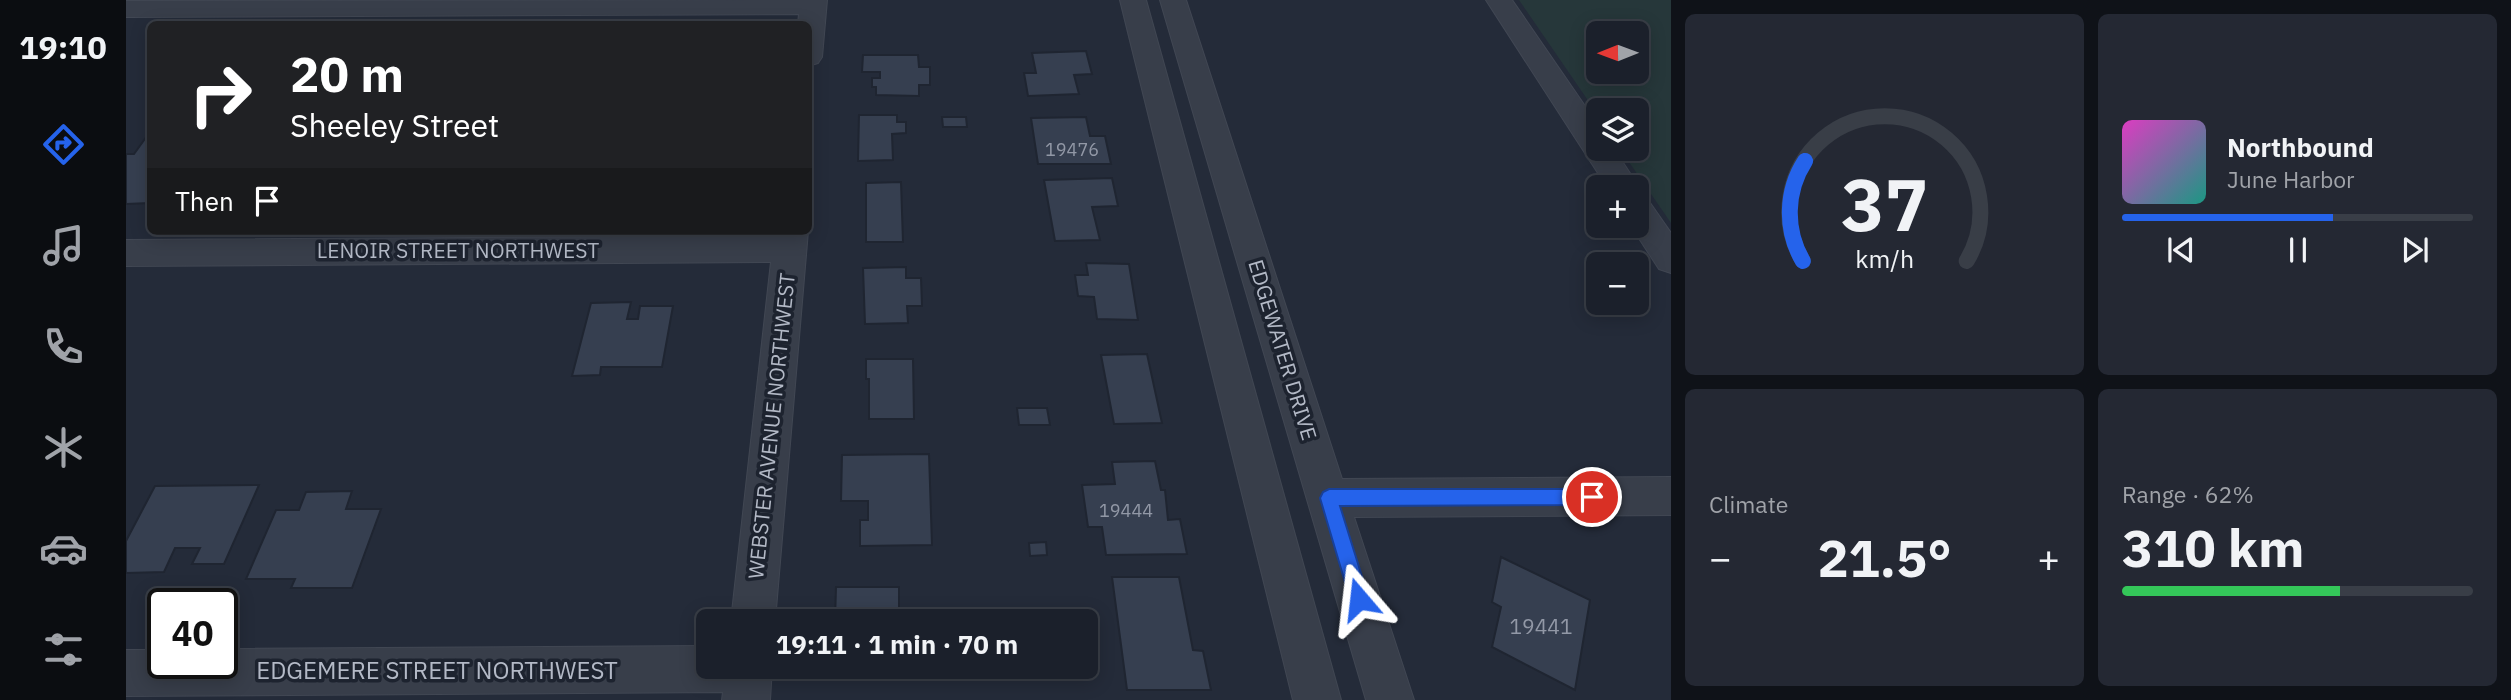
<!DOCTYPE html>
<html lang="en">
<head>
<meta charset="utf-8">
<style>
	:root { --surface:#1b202b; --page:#242833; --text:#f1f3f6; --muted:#a0a3a9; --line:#393e47; --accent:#2563eb }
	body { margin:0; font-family:"IBM Plex Sans",sans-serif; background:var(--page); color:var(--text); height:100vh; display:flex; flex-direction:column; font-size:26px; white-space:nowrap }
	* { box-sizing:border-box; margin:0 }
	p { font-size:23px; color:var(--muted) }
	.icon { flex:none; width:38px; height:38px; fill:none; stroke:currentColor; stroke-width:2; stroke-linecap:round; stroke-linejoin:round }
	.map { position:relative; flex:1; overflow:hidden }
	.side { display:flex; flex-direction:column; gap:14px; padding:14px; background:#0f1218; width:840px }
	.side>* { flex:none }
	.banner { position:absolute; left:21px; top:21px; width:665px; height:214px; border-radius:10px; box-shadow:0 4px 18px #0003,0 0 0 2px var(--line); background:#202124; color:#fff; overflow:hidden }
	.needle { width:46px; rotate:269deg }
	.tools { position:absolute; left:1460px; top:21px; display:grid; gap:14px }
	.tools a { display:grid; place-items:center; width:63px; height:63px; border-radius:10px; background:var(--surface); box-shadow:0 4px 18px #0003,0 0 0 2px var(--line); font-size:35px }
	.speed { position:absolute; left:21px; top:588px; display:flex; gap:14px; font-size:35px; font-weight:700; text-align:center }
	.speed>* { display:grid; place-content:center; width:91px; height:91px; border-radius:50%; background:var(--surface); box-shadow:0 4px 18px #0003,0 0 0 2px var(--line); line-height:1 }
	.speed .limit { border:4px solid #111; border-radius:10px; background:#fff; color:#111 }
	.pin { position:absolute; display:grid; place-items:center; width:60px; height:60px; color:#fff; margin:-30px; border:4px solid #fff; border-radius:50%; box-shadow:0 2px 7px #0007 }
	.me { position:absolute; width:77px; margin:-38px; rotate:343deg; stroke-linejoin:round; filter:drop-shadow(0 0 5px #0008) }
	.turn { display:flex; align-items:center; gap:24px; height:147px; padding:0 28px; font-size:32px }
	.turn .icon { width:91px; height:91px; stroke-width:2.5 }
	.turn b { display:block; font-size:49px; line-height:60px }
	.then { display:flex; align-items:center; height:66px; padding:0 28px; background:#0003; gap:14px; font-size:26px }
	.big { font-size:52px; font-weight:700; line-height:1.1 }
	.side .card { flex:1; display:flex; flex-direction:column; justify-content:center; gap:10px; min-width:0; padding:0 24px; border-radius:10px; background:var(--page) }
	.side .dial { align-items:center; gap:0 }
	.dial svg { height:182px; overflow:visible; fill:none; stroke:var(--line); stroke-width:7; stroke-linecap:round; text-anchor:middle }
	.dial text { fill:var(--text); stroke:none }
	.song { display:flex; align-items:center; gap:21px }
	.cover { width:84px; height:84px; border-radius:10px; background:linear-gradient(135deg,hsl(310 70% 55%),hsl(170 70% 35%)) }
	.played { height:7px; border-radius:4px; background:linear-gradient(90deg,var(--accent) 60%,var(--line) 60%) }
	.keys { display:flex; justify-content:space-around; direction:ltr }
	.heat { display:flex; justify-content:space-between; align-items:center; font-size:38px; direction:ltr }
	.charge { height:10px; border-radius:5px; background:linear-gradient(90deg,#34c759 62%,var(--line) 0) }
	.side .tiles { flex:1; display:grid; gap:14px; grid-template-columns:repeat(2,1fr) }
	.trip { position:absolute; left:570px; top:609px; width:402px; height:70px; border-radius:10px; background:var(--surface); box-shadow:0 4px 18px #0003,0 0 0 2px var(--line); font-weight:700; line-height:70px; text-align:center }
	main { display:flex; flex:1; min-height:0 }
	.menu { display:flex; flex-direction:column; width:126px; justify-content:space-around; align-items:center; background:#0b0d11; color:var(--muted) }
	.menu .icon { width:49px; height:49px }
	.menu .current { color:var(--accent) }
	.menu b { font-size:32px; color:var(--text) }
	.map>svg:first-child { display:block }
	.green { fill:#26373a; fill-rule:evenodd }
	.building { fill:#363f50; stroke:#1f2531; stroke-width:2 }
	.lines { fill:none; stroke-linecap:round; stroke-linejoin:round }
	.minor-casing { stroke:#414753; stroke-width:2 }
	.minor { fill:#383e4a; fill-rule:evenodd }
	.route { fill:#2563eb; stroke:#184099; stroke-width:2 }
	.labels { text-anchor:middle; stroke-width:7; stroke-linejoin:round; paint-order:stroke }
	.number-label { font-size:18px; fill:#9298a6 }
	.street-label { font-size:21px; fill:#b3b9c6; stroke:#1d232f }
	.near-number-label { font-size:21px; fill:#9298a6 }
	.near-street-label { font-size:24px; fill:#b3b9c6; stroke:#1d232f }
</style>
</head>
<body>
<main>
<nav class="menu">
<b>19:10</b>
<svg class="icon current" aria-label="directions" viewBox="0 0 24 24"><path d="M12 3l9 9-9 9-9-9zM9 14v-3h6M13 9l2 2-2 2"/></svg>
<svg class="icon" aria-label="music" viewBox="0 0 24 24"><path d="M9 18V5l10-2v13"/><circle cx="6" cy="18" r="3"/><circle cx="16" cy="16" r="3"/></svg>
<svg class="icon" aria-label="phone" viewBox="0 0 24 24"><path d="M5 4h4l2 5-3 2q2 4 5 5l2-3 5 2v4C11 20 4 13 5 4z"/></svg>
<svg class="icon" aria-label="climate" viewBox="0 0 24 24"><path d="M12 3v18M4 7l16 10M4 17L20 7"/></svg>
<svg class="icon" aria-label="car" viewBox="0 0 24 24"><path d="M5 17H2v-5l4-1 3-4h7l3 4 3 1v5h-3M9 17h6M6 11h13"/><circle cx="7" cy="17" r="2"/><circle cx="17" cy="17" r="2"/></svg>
<svg class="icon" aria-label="filters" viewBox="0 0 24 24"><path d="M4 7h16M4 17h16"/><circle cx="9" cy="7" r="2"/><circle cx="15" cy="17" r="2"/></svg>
</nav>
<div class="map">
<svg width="1545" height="700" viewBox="0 0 1545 700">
	<rect width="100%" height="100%" fill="#242b39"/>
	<path class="green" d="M1393 0H1545V223L1494 149H1510V110H1472V115ZM1472 33H1510V72H1472Z"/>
	<g class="building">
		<path d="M960 51 966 74 948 75 953 94 902 96 898 73H910L906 53Z"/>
		<path d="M737 55H792L793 67H804V85H793V96L750 95V87H746V78H754V72H736Z"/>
		<path d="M733 115H771V122H780V133L766 134 767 160 732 161Z"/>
		<path d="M816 117H840L841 127H817Z"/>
		<path d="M960 117 964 136H979L985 164H912L905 118Z"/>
		<path d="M21 136H24V203L0 204V154H8Z"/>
		<path d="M986 178 992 206 966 207 974 240 929 241 918 180Z"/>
		<path d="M775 182 777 242H740V183Z"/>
		<path d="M960 263 1003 264 1012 320 971 319 968 297 952 296 949 275H962Z"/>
		<path d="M780 267V278H795L796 306H781L782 323 739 324 737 268Z"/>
		<path d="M505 302 501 319H512L514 306H547L536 367H475L474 375 446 376 465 303Z"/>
		<path d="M1021 354 1036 423 988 424 975 355Z"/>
		<path d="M740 359H787L788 419H743V379H740Z"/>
		<path d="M891 408H921L924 425H893Z"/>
		<path d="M803 454 806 545 734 546V520H742V501H715L716 455Z"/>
		<path d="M1029 461 1035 490H1039L1042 520 1054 519 1061 554 980 555 976 527H962L956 485 989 484 986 462Z"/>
		<path d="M133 485 98 564H66L74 548H49L38 572 0 573V541L29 486Z"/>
		<path d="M226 491 220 509H255L226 588H165L169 579H120L150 510H173L180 492Z"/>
		<path d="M920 542 921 555 904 556 903 543Z"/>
		<path d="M1375 557 1464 600 1449 690 1366 647 1375 607 1366 602Z"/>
		<path d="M986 577H1053L1067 650 1077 651 1085 690H1001Z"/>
		<path d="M710 587H773V621H709Z"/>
		<rect x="706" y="667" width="68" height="13"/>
	</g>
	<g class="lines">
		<g class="minor-casing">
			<g id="minor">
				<path d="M701 0 696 57 692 63 682 66V24H672L673 14 0 17V1Z"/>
				<path d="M994 0H1020L1215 700H1167Z"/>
				<path d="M1034 0H1060L1216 479 1545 477V515L1228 517 1288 700H1240Z"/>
				<path d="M1360 0H1386L1472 125V149H1488L1513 187 1510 192V187H1481Z"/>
				<path d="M1510 196 1522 200 1545 233V273L1533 269 1505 226H1510Z"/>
				<path d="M648 231H682L649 621H605L645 262 0 266V240L648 236Z"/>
				<path d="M583 646V667H646L644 700H596L597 692 0 696V650H37V663H96V649Z"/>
			</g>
		</g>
		<use href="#minor" class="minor"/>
	</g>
	<path class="route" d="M1203 489H1466L1473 491 1475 497 1473 503 1466 505 1214 506 1243 599 1240 606 1233 608 1226 606 1224 599 1194 498 1197 492Z"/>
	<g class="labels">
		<g class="number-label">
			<text x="946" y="156">19476</text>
			<text x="1000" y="517">19444</text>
		</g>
		<g class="street-label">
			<text x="332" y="258">LENOIR STREET NORTHWEST</text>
			<text transform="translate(1156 350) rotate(73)" y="7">EDGEWATER DRIVE</text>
			<text transform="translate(646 426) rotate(-84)" y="7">WEBSTER AVENUE NORTHWEST</text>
		</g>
		<g class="near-number-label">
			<text x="1415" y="634">19441</text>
		</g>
		<g class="near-street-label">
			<text x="311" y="679">EDGEMERE STREET NORTHWEST</text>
		</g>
	</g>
</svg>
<div class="tools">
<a><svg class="needle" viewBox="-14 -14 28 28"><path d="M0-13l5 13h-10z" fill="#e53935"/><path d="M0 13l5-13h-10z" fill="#a0a3a9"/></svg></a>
<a><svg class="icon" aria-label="layers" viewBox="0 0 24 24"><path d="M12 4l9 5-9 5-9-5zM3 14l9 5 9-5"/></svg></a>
<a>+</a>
<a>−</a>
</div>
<div class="speed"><div class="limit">40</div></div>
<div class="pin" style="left:1466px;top:497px;background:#d93025"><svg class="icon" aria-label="arrive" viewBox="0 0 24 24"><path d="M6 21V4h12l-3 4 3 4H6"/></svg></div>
<svg class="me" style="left:1233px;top:599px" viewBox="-20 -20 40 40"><path d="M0-17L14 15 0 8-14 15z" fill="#2563eb" stroke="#fff" stroke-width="4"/></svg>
<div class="trip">19:11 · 1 min · 70 m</div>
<div class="banner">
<div class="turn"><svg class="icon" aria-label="right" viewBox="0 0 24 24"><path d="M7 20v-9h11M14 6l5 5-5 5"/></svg><div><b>20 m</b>Sheeley Street</div></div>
<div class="then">Then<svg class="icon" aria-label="arrive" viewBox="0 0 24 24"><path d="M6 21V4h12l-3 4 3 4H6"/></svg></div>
</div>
</div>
<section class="side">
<div class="tiles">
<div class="card dial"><svg viewBox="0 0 100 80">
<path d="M14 69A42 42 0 1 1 86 69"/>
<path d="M14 69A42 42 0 0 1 15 25" stroke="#2563eb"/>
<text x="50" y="56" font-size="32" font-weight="700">37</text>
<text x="50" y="72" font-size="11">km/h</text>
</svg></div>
<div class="card">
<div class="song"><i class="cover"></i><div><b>Northbound</b><p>June Harbor</p></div></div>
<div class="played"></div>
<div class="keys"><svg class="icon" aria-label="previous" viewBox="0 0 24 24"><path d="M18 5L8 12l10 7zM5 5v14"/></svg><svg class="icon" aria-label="pause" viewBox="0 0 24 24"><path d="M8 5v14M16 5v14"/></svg><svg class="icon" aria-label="next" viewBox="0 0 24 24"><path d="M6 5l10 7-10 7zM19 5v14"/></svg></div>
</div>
<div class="card"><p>Climate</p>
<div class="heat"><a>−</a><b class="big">21.5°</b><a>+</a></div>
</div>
<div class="card"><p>Range · 62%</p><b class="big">310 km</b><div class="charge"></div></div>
</div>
</section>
</main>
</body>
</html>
